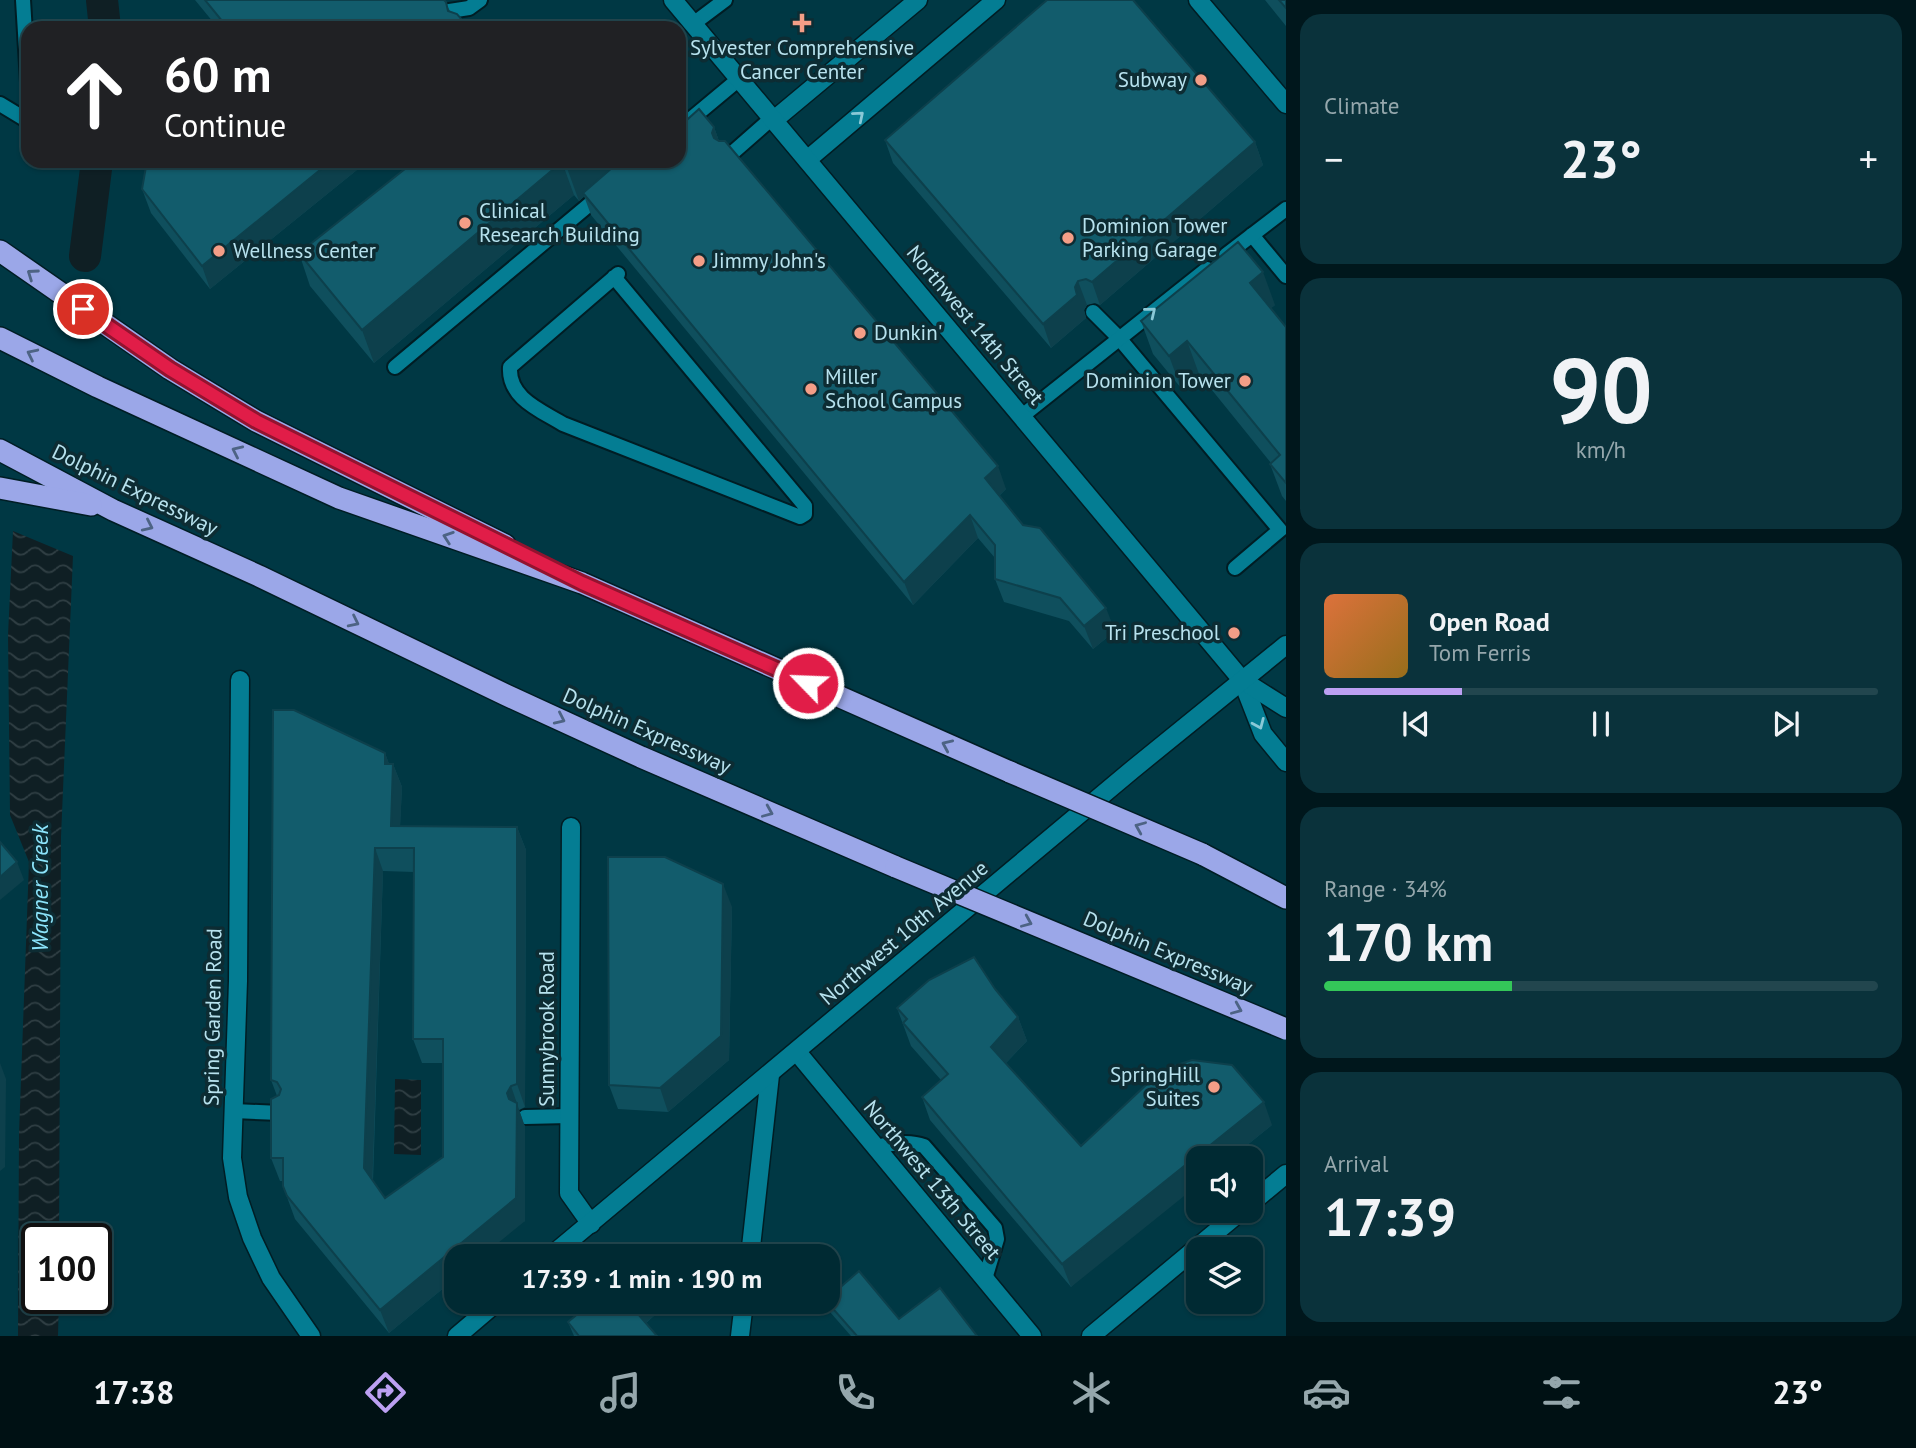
<!DOCTYPE html>
<html lang="en">
<head>
<meta charset="utf-8">
<style>
	:root { --surface:#002a33; --page:#0a323b; --text:#f1f3f6; --muted:#95a7ac; --line:#22464e; --accent:#bca0f2 }
	body { margin:0; font-family:"PT Sans",sans-serif; background:var(--page); color:var(--text); height:100vh; display:flex; flex-direction:column; font-size:26px; white-space:nowrap }
	* { box-sizing:border-box; margin:0 }
	p { font-size:23px; color:var(--muted) }
	.icon { flex:none; width:38px; height:38px; fill:none; stroke:currentColor; stroke-width:2; stroke-linecap:round; stroke-linejoin:round }
	.map { position:relative; flex:1; overflow:hidden }
	.side { display:flex; flex-direction:column; gap:14px; padding:14px; background:#00171c; width:630px }
	.side>* { flex:none }
	.guide { position:absolute; left:21px; top:21px; width:665px; height:147px; border-radius:21px; box-shadow:0 2px 5px #0004,0 0 0 2px var(--line); background:#202124; color:#fff; overflow:hidden }
	.tools { position:absolute; left:1186px; top:1146px; display:grid; gap:14px }
	.tools a { display:grid; place-items:center; width:77px; height:77px; border-radius:14px; background:var(--surface); box-shadow:0 2px 5px #0004,0 0 0 2px var(--line); font-size:35px }
	.speed { position:absolute; left:21px; top:1223px; display:flex; gap:14px; font-size:35px; font-weight:700; text-align:center }
	.speed>* { display:grid; place-content:center; width:91px; height:91px; border-radius:50%; background:var(--surface); box-shadow:0 2px 5px #0004,0 0 0 2px var(--line); line-height:1 }
	.speed .limit { border:4px solid #111; border-radius:10px; background:#fff; color:#111 }
	.pin { position:absolute; display:grid; place-items:center; width:60px; height:60px; color:#fff; margin:-30px; border:4px solid #fff; border-radius:50%; box-shadow:0 2px 7px #0007 }
	.me { position:absolute; width:77px; margin:-38px; rotate:294deg; stroke-linejoin:round; filter:drop-shadow(0 0 5px #0008) }
	.turn { display:flex; align-items:center; gap:24px; height:147px; padding:0 28px; font-size:32px }
	.turn .icon { width:91px; height:91px; stroke-width:2.5 }
	.turn b { display:block; font-size:49px; line-height:60px }
	.big { font-size:52px; font-weight:700; line-height:1.1 }
	.side .tile { flex:1; display:flex; flex-direction:column; justify-content:center; gap:10px; min-width:0; padding:0 24px; border-radius:21px; background:var(--page) }
	.side .dial { align-items:center; gap:0 }
	.dial b { font-size:91px; line-height:1 }
	.song { display:flex; align-items:center; gap:21px }
	.cover { width:84px; height:84px; border-radius:10px; background:linear-gradient(135deg,hsl(20 70% 55%),hsl(40 70% 35%)) }
	.played { height:7px; border-radius:4px; background:linear-gradient(90deg,var(--accent) 25%,var(--line) 25%) }
	.keys { display:flex; justify-content:space-around; direction:ltr }
	.heat { display:flex; justify-content:space-between; align-items:center; font-size:38px; direction:ltr }
	.charge { height:10px; border-radius:5px; background:linear-gradient(90deg,#34c759 34%,var(--line) 0) }
	.trip { position:absolute; left:444px; top:1244px; width:396px; height:70px; border-radius:21px; background:var(--surface); box-shadow:0 2px 5px #0004,0 0 0 2px var(--line); font-weight:700; line-height:70px; text-align:center }
	.menu { display:flex; height:112px; justify-content:space-around; align-items:center; background:#001114; color:var(--muted) }
	.menu .icon { width:49px; height:49px }
	.menu .selected { color:var(--accent) }
	.menu b { font-size:32px; color:var(--text) }
	main { display:flex; flex:1; min-height:0 }
	.map>svg:first-child { display:block }
	.water { fill:url(#water-waves) }
	.lines { fill:none; stroke-linecap:round; stroke-linejoin:round }
	.canal { stroke:#0f1f24; stroke-width:32 }
	.lane-casing { stroke:#001d24; stroke-width:18 }
	.street-casing { stroke:#001d24; stroke-width:21 }
	.secondary-casing { stroke:#001d24; stroke-width:21 }
	.highway-casing { stroke:#001d24; stroke-width:24 }
	.lane { stroke:#047d93; stroke-width:14 }
	.street { stroke:#047d93; stroke-width:18 }
	.secondary { stroke:#047d93; stroke-width:18 }
	.highway { stroke:#9ba7e8; stroke-width:21 }
	.highway-bridge-casing { stroke:#001d24; stroke-width:24; stroke-linecap:butt }
	.highway-bridge { stroke:#9ba7e8; stroke-width:21 }
	.wall { fill:#0f4f5d; fill-rule:evenodd }
	.shaded-wall { fill:#0d404c }
	.building { fill:#125c6c; stroke:#0d404c; stroke-width:2; fill-rule:evenodd }
	.oneway { stroke:#8ac9d7 }
	.oneway2 { stroke:#4d6384 }
	.route-casing { stroke:#92132f; stroke-width:18 }
	.route { stroke:#e11d48; stroke-width:12 }
	.poi-dot { fill:#f49e87; stroke:#0d2c33; stroke-width:2.5 }
	.labels { text-anchor:middle; stroke-width:7; stroke-linejoin:round; paint-order:stroke }
	.poi-label { font-size:21px; fill:#b7e2ee; stroke:#0d2c33; text-anchor:start }
	.street-label { font-size:21px; fill:#b7e2ee; stroke:#0d2c33 }
	.water-label { font-size:23px; font-style:italic; fill:#8ce4fb; stroke:#0d2c33 }
</style>
</head>
<body>
<main>
<div class="map">
<svg width="1286" height="1336" viewBox="0 0 1286 1336">
	<defs>
		<pattern id="water-waves" width="16" height="10" patternUnits="userSpaceOnUse" patternTransform="scale(1.75)"><rect width="16" height="10" fill="#0f1f24"/><path d="M0 5q4-4 8 0t8 0" fill="none" stroke="#303f44"/></pattern>
	</defs>
	<rect width="100%" height="100%" fill="#003844"/>
	<g class="water">
		<path d="M13 531 73 556 61 837 59 1239H37V1298L59 1299 58 1336H18L19 1134 29 862 10 815 8 635Z"/>
		<path d="M395 1079 421 1080V1155L394 1154Z"/>
	</g>
	<g class="lines">
		<g class="canal">
			<path d="M102 0 105 28"/>
			<path d="M85 256 97 161"/>
		</g>
		<g class="lane-casing">
			<g id="lane">
				<path d="M23 0 28 82"/>
				<path d="M443 12 469 8 480 0"/>
				<path d="M693 24 725 0"/>
				<path d="M0 104 28 121"/>
				<path d="M679 129 739 79"/>
				<path d="M730 155 772 118"/>
				<path d="M1252 235 1286 276"/>
				<path d="M1226 255 1286 209"/>
				<path d="M614 277 805 506V514L800 517 563 424C540 410 508 398 510 367L618 274"/>
				<path d="M1093 312 1119 338 1280 530 1235 568"/>
				<path d="M395 367 603 193"/>
				<path d="M1022 416 1207 269"/>
				<path d="M234 1111 280 1113"/>
				<path d="M525 1117 569 1116"/>
				<path d="M875 1147C891 1144 908 1140 924 1146L995 1228 997 1239 985 1279"/>
			</g>
		</g>
		<g class="street-casing">
			<g id="street">
				<path d="M1198 0 1286 104"/>
				<path d="M774 120 918 0"/>
				<path d="M807 160 996 0"/>
				<path d="M240 680 238 981 232 1158 238 1197 252 1238 271 1278 311 1336"/>
				<path d="M571 827 569 1193 591 1224"/>
				<path d="M797 1052 1032 1336"/>
				<path d="M1251 1203 1286 1174"/>
				<path d="M750 1256 770 1075"/>
				<path d="M740 1336 744 1302"/>
				<path d="M1091 1336 1241 1211"/>
			</g>
		</g>
		<g class="secondary-casing">
			<g id="secondary">
				<path d="M673 0 1242 680 1263 734 1286 762"/>
				<path d="M1242 680 1286 708"/>
				<path d="M551 1256 1132 770 1286 645"/>
				<path d="M457 1336 497 1302"/>
			</g>
		</g>
		<g class="highway-casing">
			<g id="highway">
				<path d="M0 251 170 369 256 421 505 545"/>
				<path d="M0 338 98 387 339 498 582 583 1010 772"/>
				<path d="M0 450 113 510 259 576 506 695 641 757 896 867"/>
				<path d="M0 488 91 505"/>
				<path d="M1202 854 1286 898"/>
			</g>
		</g>
		<use href="#lane" class="lane"/>
		<use href="#street" class="street"/>
		<use href="#secondary" class="secondary"/>
		<use href="#highway" class="highway"/>
		<g class="highway-bridge-casing">
			<g id="highway-bridge">
				<path d="M1010 772 1202 854"/>
				<path d="M896 867 1286 1029"/>
			</g>
		</g>
		<use href="#highway-bridge" class="highway-bridge"/>
	</g>
	<g class="wall">
		<path d="M195 0H444L450 11 469 28H218Z"/>
		<path d="M1265 0H1286V26Z"/>
		<path d="M714 127 719 141 1006 489 999 496 1115 631 1093 649 1069 621 1004 602 995 579V558L978 538 913 605 591 215 584 196 579 201 574 195 374 363 310 286 299 253 415 161H679Z"/>
		<path d="M885 140 1255 142 1263 165 1100 305 1095 303 1087 305 1084 310 1086 318 1051 348 893 163Z"/>
		<path d="M368 161 210 289 151 213 142 189Z"/>
		<path d="M1275 305 1271 308 1286 327V501L1282 496 1270 464 1271 463 1199 374 1181 388 1153 354 1141 321Z"/>
		<path d="M385 753 389 764H393L402 787 400 826 517 827 526 850 525 1107 519 1110 525 1127V1221L457 1256V1277L389 1333 295 1219 283 1186V1181H280L271 1158 277 1096 271 1080ZM383 871 414 872 413 1039 422 1063H443V1157L385 1198 373 1181Z"/>
		<path d="M732 907 729 1060 668 1112 618 1109 609 1085Z"/>
		<path d="M995 989 1018 1017 1027 1041 1006 1063 1081 1146 1272 1125 1231 1158H1199L1071 1287 930 1120 922 1097 941 1080 911 1046 897 1008Z"/>
		<path d="M826 1302 899 1319 977 1336H851L830 1312Z"/>
		<path d="M651 1303 655 1315 646 1323 657 1336H574L568 1322Z"/>
	</g>
	<g class="shaded-wall">
		<path d="M714 127 722 150 721 156 712 133Z"/>
		<path d="M1255 142 1263 165 1100 305 1092 282Z"/>
		<path d="M331 161H368L210 289 202 266Z"/>
		<path d="M575 161H626L583 193 584 196 579 201 567 168Z"/>
		<path d="M562 162 574 195 374 363 362 330Z"/>
		<path d="M1263 272 1275 305 1262 316 1250 283Z"/>
		<path d="M1078 281 1087 305 1084 310 1086 318 1051 348 1043 324Z"/>
		<path d="M1187 341 1199 374 1181 388 1169 356Z"/>
		<path d="M998 466 1006 489 993 501 985 478Z"/>
		<path d="M970 515 978 538 913 605 904 582Z"/>
		<path d="M1106 608 1115 631 1093 649 1084 626Z"/>
		<path d="M385 753 393 775V764L402 787 399 849 391 826 385 764Z"/>
		<path d="M517 827 526 850 525 1107 517 1084Z"/>
		<path d="M375 848 383 871 372 1191 364 1168Z"/>
		<path d="M17 862 24 880 0 900V877Z"/>
		<path d="M723 884 732 907 729 1060 668 1112 660 1088Z"/>
		<path d="M1018 1017 1027 1041 999 1070 991 1047Z"/>
		<path d="M0 1063 6 1079 5 1167 0 1171Z"/>
		<path d="M511 1086 525 1127V1221L482 1256H457V1277L389 1333 380 1310Z"/>
		<path d="M1264 1102 1272 1125 1231 1158H1199V1184L1071 1287 1062 1264Z"/>
		<path d="M651 1303 655 1315 642 1326 638 1314Z"/>
	</g>
	<g class="building">
		<path d="M205 0H444L446 2 448 11 457 14 469 28H226L227 27Z"/>
		<path d="M1047 0H1133L1255 142 1092 282 1086 279 1078 281 1075 287 1077 295 1043 324 885 140Z"/>
		<path d="M1279 0H1286V8Z"/>
		<path d="M699 109 714 127 712 133 714 138 719 141H725L998 466 985 478 1023 525 1040 528 1106 608 1084 626 1060 598 995 579V545L970 515 904 582 583 193 620 161H679V127Z"/>
		<path d="M147 161H331L202 266 142 189Z"/>
		<path d="M415 161H575L567 168 562 162 362 330 299 253Z"/>
		<path d="M1238 242 1263 272 1250 283 1286 327V483L1270 464 1280 455 1187 341 1169 356 1141 321Z"/>
		<path d="M273 710H294L385 753V764H393L391 826 517 827V1084L511 1086 507 1093 509 1099 517 1103 516 1198 380 1310 287 1196 283 1186V1158H271V1099L279 1095 281 1089 277 1082 271 1080ZM375 848H414L413 1039H443V1157L385 1198 364 1168Z"/>
		<path d="M0 842 17 862 0 877Z"/>
		<path d="M608 857H665L723 884 721 1036 660 1088 609 1085Z"/>
		<path d="M974 957 995 989 1018 1017 991 1047 1081 1146 1162 1070 1192 1060 1232 1065 1264 1102 1062 1264 922 1097 948 1074 903 1023 907 1019 897 1008 929 980Z"/>
		<path d="M859 1271 899 1319 940 1288 977 1336H857L827 1302 828 1298Z"/>
		<path d="M592 1302H650L651 1303 638 1314 657 1336H579L568 1322Z"/>
	</g>
	<defs><path id="oneway-chevron" d="M-2-3.5L2.5 0L-2 3.5" fill="none" stroke-width="1.6" stroke-linecap="round" stroke-linejoin="round" transform="scale(1.75)"/></defs>
	<g class="oneway">
		<use href="#oneway-chevron" transform="translate(859 116) rotate(-40)"/>
		<use href="#oneway-chevron" transform="translate(1151 312) rotate(-39)"/>
		<use href="#oneway-chevron" transform="translate(1259 724) rotate(67)"/>
	</g>
	<g class="oneway2">
		<use href="#oneway-chevron" transform="translate(32 274) rotate(-145)"/>
		<use href="#oneway-chevron" transform="translate(32 354) rotate(-154)"/>
		<use href="#oneway-chevron" transform="translate(237 451) rotate(-155)"/>
		<use href="#oneway-chevron" transform="translate(148 526) rotate(25)"/>
		<use href="#oneway-chevron" transform="translate(448 537) rotate(-161)"/>
		<use href="#oneway-chevron" transform="translate(354 622) rotate(26)"/>
		<use href="#oneway-chevron" transform="translate(560 719) rotate(25)"/>
		<use href="#oneway-chevron" transform="translate(947 745) rotate(-156)"/>
		<use href="#oneway-chevron" transform="translate(768 812) rotate(23)"/>
		<use href="#oneway-chevron" transform="translate(1140 827) rotate(-157)"/>
		<use href="#oneway-chevron" transform="translate(1027 922) rotate(23)"/>
		<use href="#oneway-chevron" transform="translate(1237 1009) rotate(23)"/>
	</g>
	<g class="lines">
		<g class="route-casing">
			<path id="route" d="M83 309 170 369 256 421 582 583 808 683"/>
		</g>
		<use href="#route" class="route"/>
	</g>
	<g class="poi-dot">
		<path d="M798.5 12.5h7v7h7v7h-7v7h-7v-7h-7v-7h7z"/>
		<circle cx="1201" cy="80" r="7"/>
		<circle cx="465" cy="223" r="7"/>
		<circle cx="1068" cy="238" r="7"/>
		<circle cx="219" cy="251" r="7"/>
		<circle cx="699" cy="261" r="7"/>
		<circle cx="860" cy="333" r="7"/>
		<circle cx="1245" cy="381" r="7"/>
		<circle cx="811" cy="389" r="7"/>
		<circle cx="1234" cy="633" r="7"/>
		<circle cx="1214" cy="1087" r="7"/>
	</g>
	<g class="labels">
		<g class="poi-label">
			<text x="802" y="55" text-anchor="middle">Sylvester Comprehensive<tspan x="802" dy="24">Cancer Center</tspan></text>
			<text x="1187" y="87" text-anchor="end">Subway</text>
			<text x="479" y="218">Clinical<tspan x="479" dy="24">Research Building</tspan></text>
			<text x="1082" y="233">Dominion Tower<tspan x="1082" dy="24">Parking Garage</tspan></text>
			<text x="233" y="258">Wellness Center</text>
			<text x="713" y="268">Jimmy John's</text>
			<text x="874" y="340">Dunkin'</text>
			<text x="825" y="384">Miller<tspan x="825" dy="24">School Campus</tspan></text>
			<text x="1231" y="388" text-anchor="end">Dominion Tower</text>
			<text x="1220" y="640" text-anchor="end">Tri Preschool</text>
			<text x="1200" y="1082" text-anchor="end">SpringHill<tspan x="1200" dy="24">Suites</tspan></text>
		</g>
		<g class="street-label">
			<text transform="translate(975 325) rotate(50)" y="7">Northwest 14th Street</text>
			<text transform="translate(135 490) rotate(26)" y="7">Dolphin Expressway</text>
			<text transform="translate(647 731) rotate(24)" y="7">Dolphin Expressway</text>
			<text transform="translate(904 933) rotate(-40)" y="7">Northwest 10th Avenue</text>
			<text transform="translate(1168 953) rotate(23)" y="7">Dolphin Expressway</text>
			<text transform="translate(213 1017) rotate(-89)" y="7">Spring Garden Road</text>
			<text transform="translate(547 1029) rotate(-90)" y="7">Sunnybrook Road</text>
			<text transform="translate(932 1180) rotate(50)" y="7">Northwest 13th Street</text>
		</g>
		<g class="water-label">
			<text transform="translate(40 888) rotate(-90)" y="8">Wagner Creek</text>
		</g>
	</g>
</svg>
<div class="tools">
<a><svg class="icon" aria-label="sound" viewBox="0 0 24 24"><path d="M4 9h4l5-4v14l-5-4H4zM17 9q2 3 0 6"/></svg></a>
<a><svg class="icon" aria-label="layers" viewBox="0 0 24 24"><path d="M12 4l9 5-9 5-9-5zM3 14l9 5 9-5"/></svg></a>
</div>
<div class="speed"><div class="limit">100</div></div>
<div class="pin" style="left:83px;top:309px;background:#d93025"><svg class="icon" aria-label="arrive" viewBox="0 0 24 24"><path d="M6 21V4h12l-3 4 3 4H6"/></svg></div>
<svg class="me" style="left:808px;top:683px" viewBox="-20 -20 40 40"><circle r="17" fill="#e11d48" stroke="#fff" stroke-width="3"/><path d="M0-11L8 9 0 5-8 9z" fill="#fff"/></svg>
<div class="trip">17:39 · 1 min · 190 m</div>
<div class="guide">
<div class="turn"><svg class="icon" aria-label="ahead" viewBox="0 0 24 24"><path d="M12 20V5M6 11l6-6 6 6"/></svg><div><b>60 m</b>Continue</div></div>
</div>
</div>
<section class="side">
<div class="tile"><p>Climate</p>
<div class="heat"><a>−</a><b class="big">23°</b><a>+</a></div>
</div>
<div class="tile dial"><b>90</b><p>km/h</p></div>
<div class="tile">
<div class="song"><i class="cover"></i><div><b>Open Road</b><p>Tom Ferris</p></div></div>
<div class="played"></div>
<div class="keys"><svg class="icon" aria-label="previous" viewBox="0 0 24 24"><path d="M18 5L8 12l10 7zM5 5v14"/></svg><svg class="icon" aria-label="pause" viewBox="0 0 24 24"><path d="M8 5v14M16 5v14"/></svg><svg class="icon" aria-label="next" viewBox="0 0 24 24"><path d="M6 5l10 7-10 7zM19 5v14"/></svg></div>
</div>
<div class="tile"><p>Range · 34%</p><b class="big">170 km</b><div class="charge"></div></div>
<div class="tile"><p>Arrival</p><b class="big">17:39</b></div>
</section>
</main>
<nav class="menu">
<b>17:38</b>
<svg class="icon selected" aria-label="directions" viewBox="0 0 24 24"><path d="M12 3l9 9-9 9-9-9zM9 14v-3h6M13 9l2 2-2 2"/></svg>
<svg class="icon" aria-label="music" viewBox="0 0 24 24"><path d="M9 18V5l10-2v13"/><circle cx="6" cy="18" r="3"/><circle cx="16" cy="16" r="3"/></svg>
<svg class="icon" aria-label="phone" viewBox="0 0 24 24"><path d="M5 4h4l2 5-3 2q2 4 5 5l2-3 5 2v4C11 20 4 13 5 4z"/></svg>
<svg class="icon" aria-label="climate" viewBox="0 0 24 24"><path d="M12 3v18M4 7l16 10M4 17L20 7"/></svg>
<svg class="icon" aria-label="car" viewBox="0 0 24 24"><path d="M5 17H2v-5l4-1 3-4h7l3 4 3 1v5h-3M9 17h6M6 11h13"/><circle cx="7" cy="17" r="2"/><circle cx="17" cy="17" r="2"/></svg>
<svg class="icon" aria-label="filters" viewBox="0 0 24 24"><path d="M4 7h16M4 17h16"/><circle cx="9" cy="7" r="2"/><circle cx="15" cy="17" r="2"/></svg>
<b>23°</b>
</nav>
</body>
</html>
